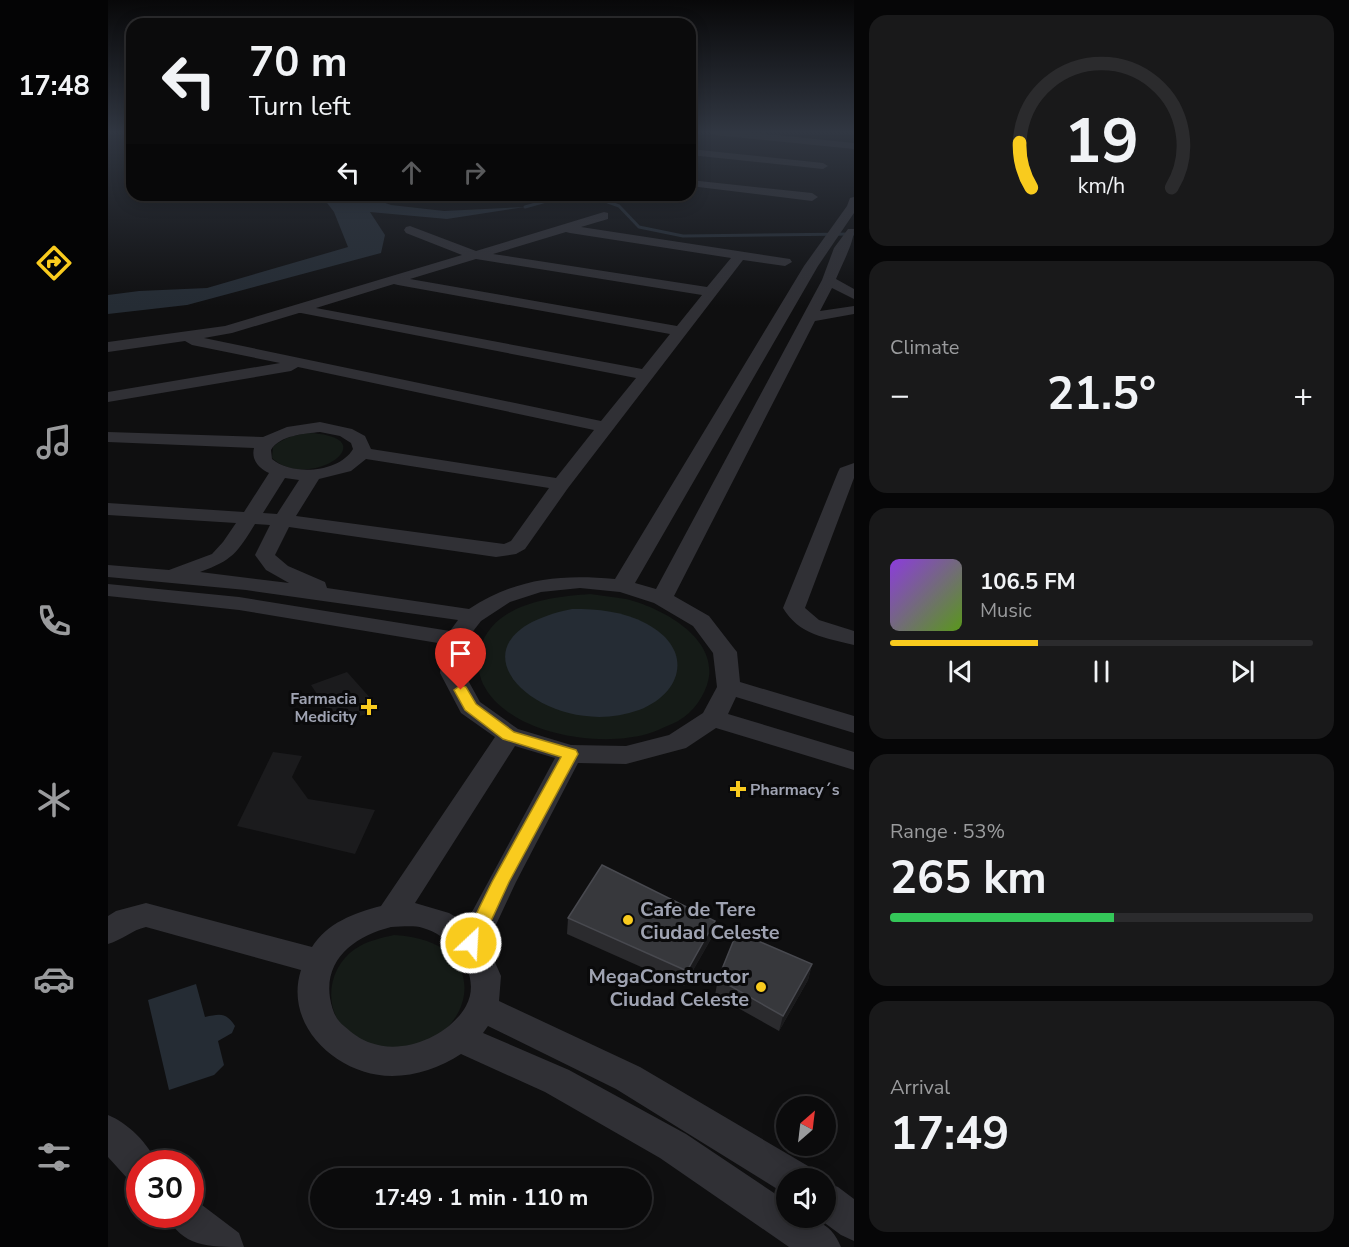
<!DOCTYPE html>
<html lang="en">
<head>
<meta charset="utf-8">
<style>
	:root { --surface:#0b0b0c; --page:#19191a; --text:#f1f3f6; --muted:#9a9b9d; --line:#2b2b2d; --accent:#f9cb1e }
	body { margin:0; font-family:"Nunito Sans",sans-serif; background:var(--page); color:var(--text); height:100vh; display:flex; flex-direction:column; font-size:22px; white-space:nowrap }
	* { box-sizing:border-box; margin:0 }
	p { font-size:20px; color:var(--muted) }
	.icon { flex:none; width:33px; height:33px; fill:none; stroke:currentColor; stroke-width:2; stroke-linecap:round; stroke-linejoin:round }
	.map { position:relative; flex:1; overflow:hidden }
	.drawer { display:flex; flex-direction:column; gap:15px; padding:15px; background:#060607; width:495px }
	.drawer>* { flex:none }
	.hud { position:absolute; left:18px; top:18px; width:570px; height:183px; border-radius:18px; box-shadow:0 3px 15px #0003,0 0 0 2px var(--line); background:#0b0b0c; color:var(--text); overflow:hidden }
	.needle { width:39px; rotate:28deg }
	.buttons { position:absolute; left:668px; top:1096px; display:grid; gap:12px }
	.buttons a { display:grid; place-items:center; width:60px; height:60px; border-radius:50%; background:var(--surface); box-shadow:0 3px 15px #0003,0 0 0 2px var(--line); font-size:30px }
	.speed { position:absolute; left:18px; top:1150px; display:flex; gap:12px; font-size:30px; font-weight:700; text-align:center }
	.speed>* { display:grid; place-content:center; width:78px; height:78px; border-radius:50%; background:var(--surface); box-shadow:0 3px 15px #0003,0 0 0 2px var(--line); line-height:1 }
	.speed .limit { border:9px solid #d22; background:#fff; color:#111 }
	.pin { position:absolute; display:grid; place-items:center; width:51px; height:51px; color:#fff; margin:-62px -26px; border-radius:50% 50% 50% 0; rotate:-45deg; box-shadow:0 0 6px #0007 }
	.pin .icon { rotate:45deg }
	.me { position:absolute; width:66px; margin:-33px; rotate:25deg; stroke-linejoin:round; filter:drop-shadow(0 0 4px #0008) }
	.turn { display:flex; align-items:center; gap:21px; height:126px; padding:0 24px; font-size:27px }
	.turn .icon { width:78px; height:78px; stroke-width:2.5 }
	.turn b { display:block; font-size:42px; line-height:51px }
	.lanes { display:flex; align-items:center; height:57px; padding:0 24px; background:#0003; justify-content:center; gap:30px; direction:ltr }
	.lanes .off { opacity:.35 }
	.big { font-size:45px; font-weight:700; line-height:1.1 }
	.drawer .card { flex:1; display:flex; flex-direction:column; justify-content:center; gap:9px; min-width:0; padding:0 21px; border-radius:18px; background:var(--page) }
	.drawer .dial { align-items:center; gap:0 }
	.dial svg { height:156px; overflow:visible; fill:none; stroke:var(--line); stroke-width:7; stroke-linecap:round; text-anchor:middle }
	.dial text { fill:var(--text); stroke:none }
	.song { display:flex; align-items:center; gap:18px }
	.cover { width:72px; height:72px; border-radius:9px; background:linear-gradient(135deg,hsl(270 70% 55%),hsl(90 70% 35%)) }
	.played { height:6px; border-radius:3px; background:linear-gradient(90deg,var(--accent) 35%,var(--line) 35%) }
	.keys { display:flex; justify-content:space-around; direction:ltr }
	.heat { display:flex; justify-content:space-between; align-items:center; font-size:33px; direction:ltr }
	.charge { height:9px; border-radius:4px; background:linear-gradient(90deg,#34c759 53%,var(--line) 0) }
	.trip { position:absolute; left:202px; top:1168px; width:342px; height:60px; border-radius:30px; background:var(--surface); box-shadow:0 3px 15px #0003,0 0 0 2px var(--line); font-weight:700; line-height:60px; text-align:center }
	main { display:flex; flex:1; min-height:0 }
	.menu { display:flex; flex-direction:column; width:108px; justify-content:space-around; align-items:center; background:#040405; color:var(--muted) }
	.menu .icon { width:42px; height:42px }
	.menu .current { color:var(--accent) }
	.menu b { font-size:27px; color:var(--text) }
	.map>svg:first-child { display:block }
	.built { fill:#1b1b1d }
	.green { fill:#151b17 }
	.water { fill:#252c34 }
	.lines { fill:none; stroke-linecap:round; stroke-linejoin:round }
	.stream { stroke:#252c34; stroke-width:3 }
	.minor { fill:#303035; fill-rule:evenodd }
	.wall { fill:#2b2b2e }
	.shaded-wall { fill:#1a1a1c }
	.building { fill:#37383c; stroke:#48494f; stroke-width:1.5 }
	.route { fill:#f9cb1e; stroke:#a28414; stroke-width:1.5 }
	.poi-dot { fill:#f9cb1e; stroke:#0a0a0b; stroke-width:2 }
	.labels { text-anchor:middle; stroke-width:6; stroke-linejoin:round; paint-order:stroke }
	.poi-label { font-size:16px; font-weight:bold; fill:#9fa3b2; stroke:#0a0a0b; text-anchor:end }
	.near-poi-label { font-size:20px; font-weight:bold; fill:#9fa3b2; stroke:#0a0a0b; text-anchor:start }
</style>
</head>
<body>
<main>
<nav class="menu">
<b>17:48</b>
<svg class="icon current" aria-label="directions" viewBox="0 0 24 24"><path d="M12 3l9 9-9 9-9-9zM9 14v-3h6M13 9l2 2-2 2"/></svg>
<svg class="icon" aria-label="music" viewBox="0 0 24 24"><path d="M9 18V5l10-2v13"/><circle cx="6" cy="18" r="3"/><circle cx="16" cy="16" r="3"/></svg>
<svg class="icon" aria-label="phone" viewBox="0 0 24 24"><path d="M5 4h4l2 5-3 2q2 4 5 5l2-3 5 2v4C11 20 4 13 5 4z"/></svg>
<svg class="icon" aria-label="climate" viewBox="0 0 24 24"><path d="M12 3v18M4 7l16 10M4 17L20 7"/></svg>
<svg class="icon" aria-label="car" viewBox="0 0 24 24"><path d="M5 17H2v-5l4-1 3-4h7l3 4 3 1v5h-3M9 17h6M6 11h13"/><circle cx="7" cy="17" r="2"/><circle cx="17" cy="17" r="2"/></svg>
<svg class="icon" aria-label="filters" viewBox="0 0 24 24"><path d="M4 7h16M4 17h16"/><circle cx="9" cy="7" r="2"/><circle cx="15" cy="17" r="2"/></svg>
</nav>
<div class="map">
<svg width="746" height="1247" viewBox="0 0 746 1247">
	<rect width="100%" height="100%" fill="#0f0f10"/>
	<g class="built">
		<path d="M239 672 272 709 229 724 203 685Z"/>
		<path d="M165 752 194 756 184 777 200 799 267 810 247 854 129 826Z"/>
	</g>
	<g class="green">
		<path d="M201 433C281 437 201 493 164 458L165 447C176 437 187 435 201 433Z"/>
		<path d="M482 594C494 596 507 597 518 599 555 608 614 640 599 685 593 702 581 717 564 724 556 727 547 732 539 734 490 748 400 734 375 684 370 673 369 660 372 649 385 603 443 597 482 594Z"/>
		<path d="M286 935C400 941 360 1060 277 1047 265 1046 253 1043 243 1035 214 1013 218 969 247 949 259 941 272 938 286 935Z"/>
	</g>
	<g class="water">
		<path d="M213 195H255L283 205 336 211 417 207 339 219 262 212 277 235 273 253 79 305 0 314V295L31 291 99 288 240 247 226 212Z"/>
		<path d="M464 609C490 609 515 611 539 624 585 649 576 692 531 710 436 745 322 638 464 609Z"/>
		<path d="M88 984 97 1017C112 1014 118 1012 127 1026L124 1033 110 1041 116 1065 106 1075 61 1090 40 1000Z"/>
	</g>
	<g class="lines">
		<path class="stream" d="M417 207 456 196 489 198 511 206 531 227 575 236 746 234"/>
		<g class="minor">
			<path d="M602 132H639L746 143V149L607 135Z"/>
			<path d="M582 149 715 163 720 166 715 169 582 155Z"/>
			<path d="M582 180 704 193 710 197 704 201 582 186Z"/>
			<path d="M746 197V213L710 266 527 583 548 589 714 280 726 248 740 229H746C746 243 734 264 728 279L746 289V299L724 288 712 311 746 306V314L707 321 566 596 601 616 625 647 629 652 632 682 746 716V733L628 697 620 714 746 752V770L608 728 578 748 518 764 470 763 408 882 379 944 393 976 391 1001 532 1067 700 1166 705 1179H678V1193L674 1192 508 1089 380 1026 375 1033 461 1070 578 1134 678 1201V1218C704 1218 722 1220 733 1247H681L552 1158 437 1092 353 1054C333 1067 308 1076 284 1076 230 1076 175 1026 193 970L38 927C24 930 14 940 0 944V916L8 911 38 903 204 947C219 923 246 913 273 906L387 737 353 713 332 673 336 644 131 610 0 596V584L131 597 342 631 350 620 138 590 0 577V565L61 570 104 554 115 542 128 523 0 515V503L136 512 161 473C151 468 143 460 146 448L0 442V432L155 437 179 427 212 422 244 429 257 436 263 449 448 478 486 430 190 367 183 371 0 402V392L172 363 84 345 77 341 0 352V342L117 326 354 255 298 233 296 230 298 227 302 226 368 251 496 212 500 213V219L473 227 682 259 684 262 677 266 635 260 460 488 417 549 408 554 388 557 181 527 167 555 180 566 217 582 219 588 361 609C409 578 452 574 507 579L696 266 739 206 742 198ZM458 232 462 233 623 258 599 287 385 254ZM368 259 594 295 569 326 302 279ZM286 284 290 285 562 334 534 369 208 308ZM191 313H193L528 378 493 421 96 338 124 333ZM212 432 232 436 243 443 245 449C231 473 184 476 164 459L163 450C172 435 196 434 212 432ZM258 459 441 488 403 541 396 544 188 516 211 479 243 471ZM177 478 191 480 169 514 155 513ZM147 524 162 525 147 555 158 570 181 583 92 572C125 560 129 553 147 524ZM472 588 512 592 546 603 585 626 605 653 609 687 595 713 561 735 518 746 463 745 410 729 372 702 356 673 359 639 373 621 402 602 433 592ZM407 746 447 758 358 923 341 913 307 903ZM283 927C293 927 305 925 315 928 345 936 375 975 358 1006 341 1036 296 1055 263 1043 253 1040 244 1033 236 1026 227 1019 224 1009 222 998 216 958 248 936 283 927Z"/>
			<path d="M746 463V478L697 608 711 620 746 631V645C718 638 691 635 675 608L730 472 732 468Z"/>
			<path d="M0 1115C20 1123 41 1144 49 1164H32V1183L19 1178 0 1157Z"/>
			<path d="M717 1182 730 1187 746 1199V1241L733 1235 710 1218H717Z"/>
			<path d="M82 1199 90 1202 131 1233 136 1247C99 1247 75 1247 58 1215H82Z"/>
		</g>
	</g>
	<g class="wall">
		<path d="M460 918 604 937 576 986 459 934Z"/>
		<path d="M704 964 700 980 671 1031 607 995 610 979Z"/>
	</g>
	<g class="shaded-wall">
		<path d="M607 921 604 937 576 986 579 971Z"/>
		<path d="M704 964 700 980 671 1031 675 1016Z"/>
	</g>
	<g class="building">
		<path d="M494 865 607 921 579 971 460 918Z"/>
		<path d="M629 932 704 964 675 1016 610 979Z"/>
	</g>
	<linearGradient id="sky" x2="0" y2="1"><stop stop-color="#080809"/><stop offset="0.43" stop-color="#313742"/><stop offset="1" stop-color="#313742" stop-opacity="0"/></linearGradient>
	<rect width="746" height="307" fill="url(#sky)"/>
	<path class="route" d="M353 685 358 687 368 704 406 732 468 750 470 754 401 882 370 949 363 951 357 949 354 943 384 882 453 757 395 739 357 710 346 690Z"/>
	<g class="poi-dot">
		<path d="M258 698h6v6h6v6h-6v6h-6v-6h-6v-6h6z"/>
		<path d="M627 780h6v6h6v6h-6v6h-6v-6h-6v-6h6z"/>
		<circle cx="520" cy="920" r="6"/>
		<circle cx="653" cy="987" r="6"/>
	</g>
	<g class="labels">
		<g class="poi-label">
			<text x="249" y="704">Farmacia<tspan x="249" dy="18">Medicity</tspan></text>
			<text x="642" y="795" text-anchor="start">Pharmacy´s</text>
		</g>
		<g class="near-poi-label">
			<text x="532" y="916">Cafe de Tere<tspan x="532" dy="23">Ciudad Celeste</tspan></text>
			<text x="641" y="983" text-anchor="end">MegaConstructor<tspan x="641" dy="23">Ciudad Celeste</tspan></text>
		</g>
	</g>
</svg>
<div class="buttons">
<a><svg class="needle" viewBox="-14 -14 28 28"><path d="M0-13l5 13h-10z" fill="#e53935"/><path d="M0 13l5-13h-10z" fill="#9a9b9d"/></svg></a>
<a><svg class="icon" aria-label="sound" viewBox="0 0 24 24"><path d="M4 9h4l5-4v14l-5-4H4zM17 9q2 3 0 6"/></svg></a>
</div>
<div class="speed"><div class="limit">30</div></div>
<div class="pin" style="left:353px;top:690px;background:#d93025"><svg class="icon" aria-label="arrive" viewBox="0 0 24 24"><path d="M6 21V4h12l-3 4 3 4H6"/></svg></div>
<svg class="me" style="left:363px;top:943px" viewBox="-20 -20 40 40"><circle r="17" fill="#f9cb1e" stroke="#fff" stroke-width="3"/><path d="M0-11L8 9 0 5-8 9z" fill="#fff"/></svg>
<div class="trip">17:49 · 1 min · 110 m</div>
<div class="hud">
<div class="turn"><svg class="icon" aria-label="left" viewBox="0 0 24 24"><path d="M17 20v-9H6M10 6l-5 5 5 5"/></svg><div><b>70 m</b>Turn left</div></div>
<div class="lanes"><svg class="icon" aria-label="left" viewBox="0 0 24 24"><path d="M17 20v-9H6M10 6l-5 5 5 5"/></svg><svg class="icon off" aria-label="ahead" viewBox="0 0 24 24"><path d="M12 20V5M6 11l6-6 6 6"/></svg><svg class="icon off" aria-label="right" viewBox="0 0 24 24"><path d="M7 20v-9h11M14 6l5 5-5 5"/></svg></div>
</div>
</div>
<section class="drawer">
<div class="card dial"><svg viewBox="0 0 100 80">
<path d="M14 69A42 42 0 1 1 86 69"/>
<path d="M14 69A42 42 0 0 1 8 46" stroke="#f9cb1e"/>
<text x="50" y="56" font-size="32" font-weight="700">19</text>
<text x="50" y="72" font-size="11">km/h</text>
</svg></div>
<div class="card"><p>Climate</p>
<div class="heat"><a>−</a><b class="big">21.5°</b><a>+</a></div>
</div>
<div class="card">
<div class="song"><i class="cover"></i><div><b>106.5 FM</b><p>Music</p></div></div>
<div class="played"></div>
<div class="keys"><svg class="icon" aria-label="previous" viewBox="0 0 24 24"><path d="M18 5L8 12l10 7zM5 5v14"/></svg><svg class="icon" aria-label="pause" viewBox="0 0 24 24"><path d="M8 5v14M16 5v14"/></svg><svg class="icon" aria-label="next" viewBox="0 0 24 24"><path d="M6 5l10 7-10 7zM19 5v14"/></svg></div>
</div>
<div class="card"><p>Range · 53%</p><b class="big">265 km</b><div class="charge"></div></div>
<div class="card"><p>Arrival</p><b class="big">17:49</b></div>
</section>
</main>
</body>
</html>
